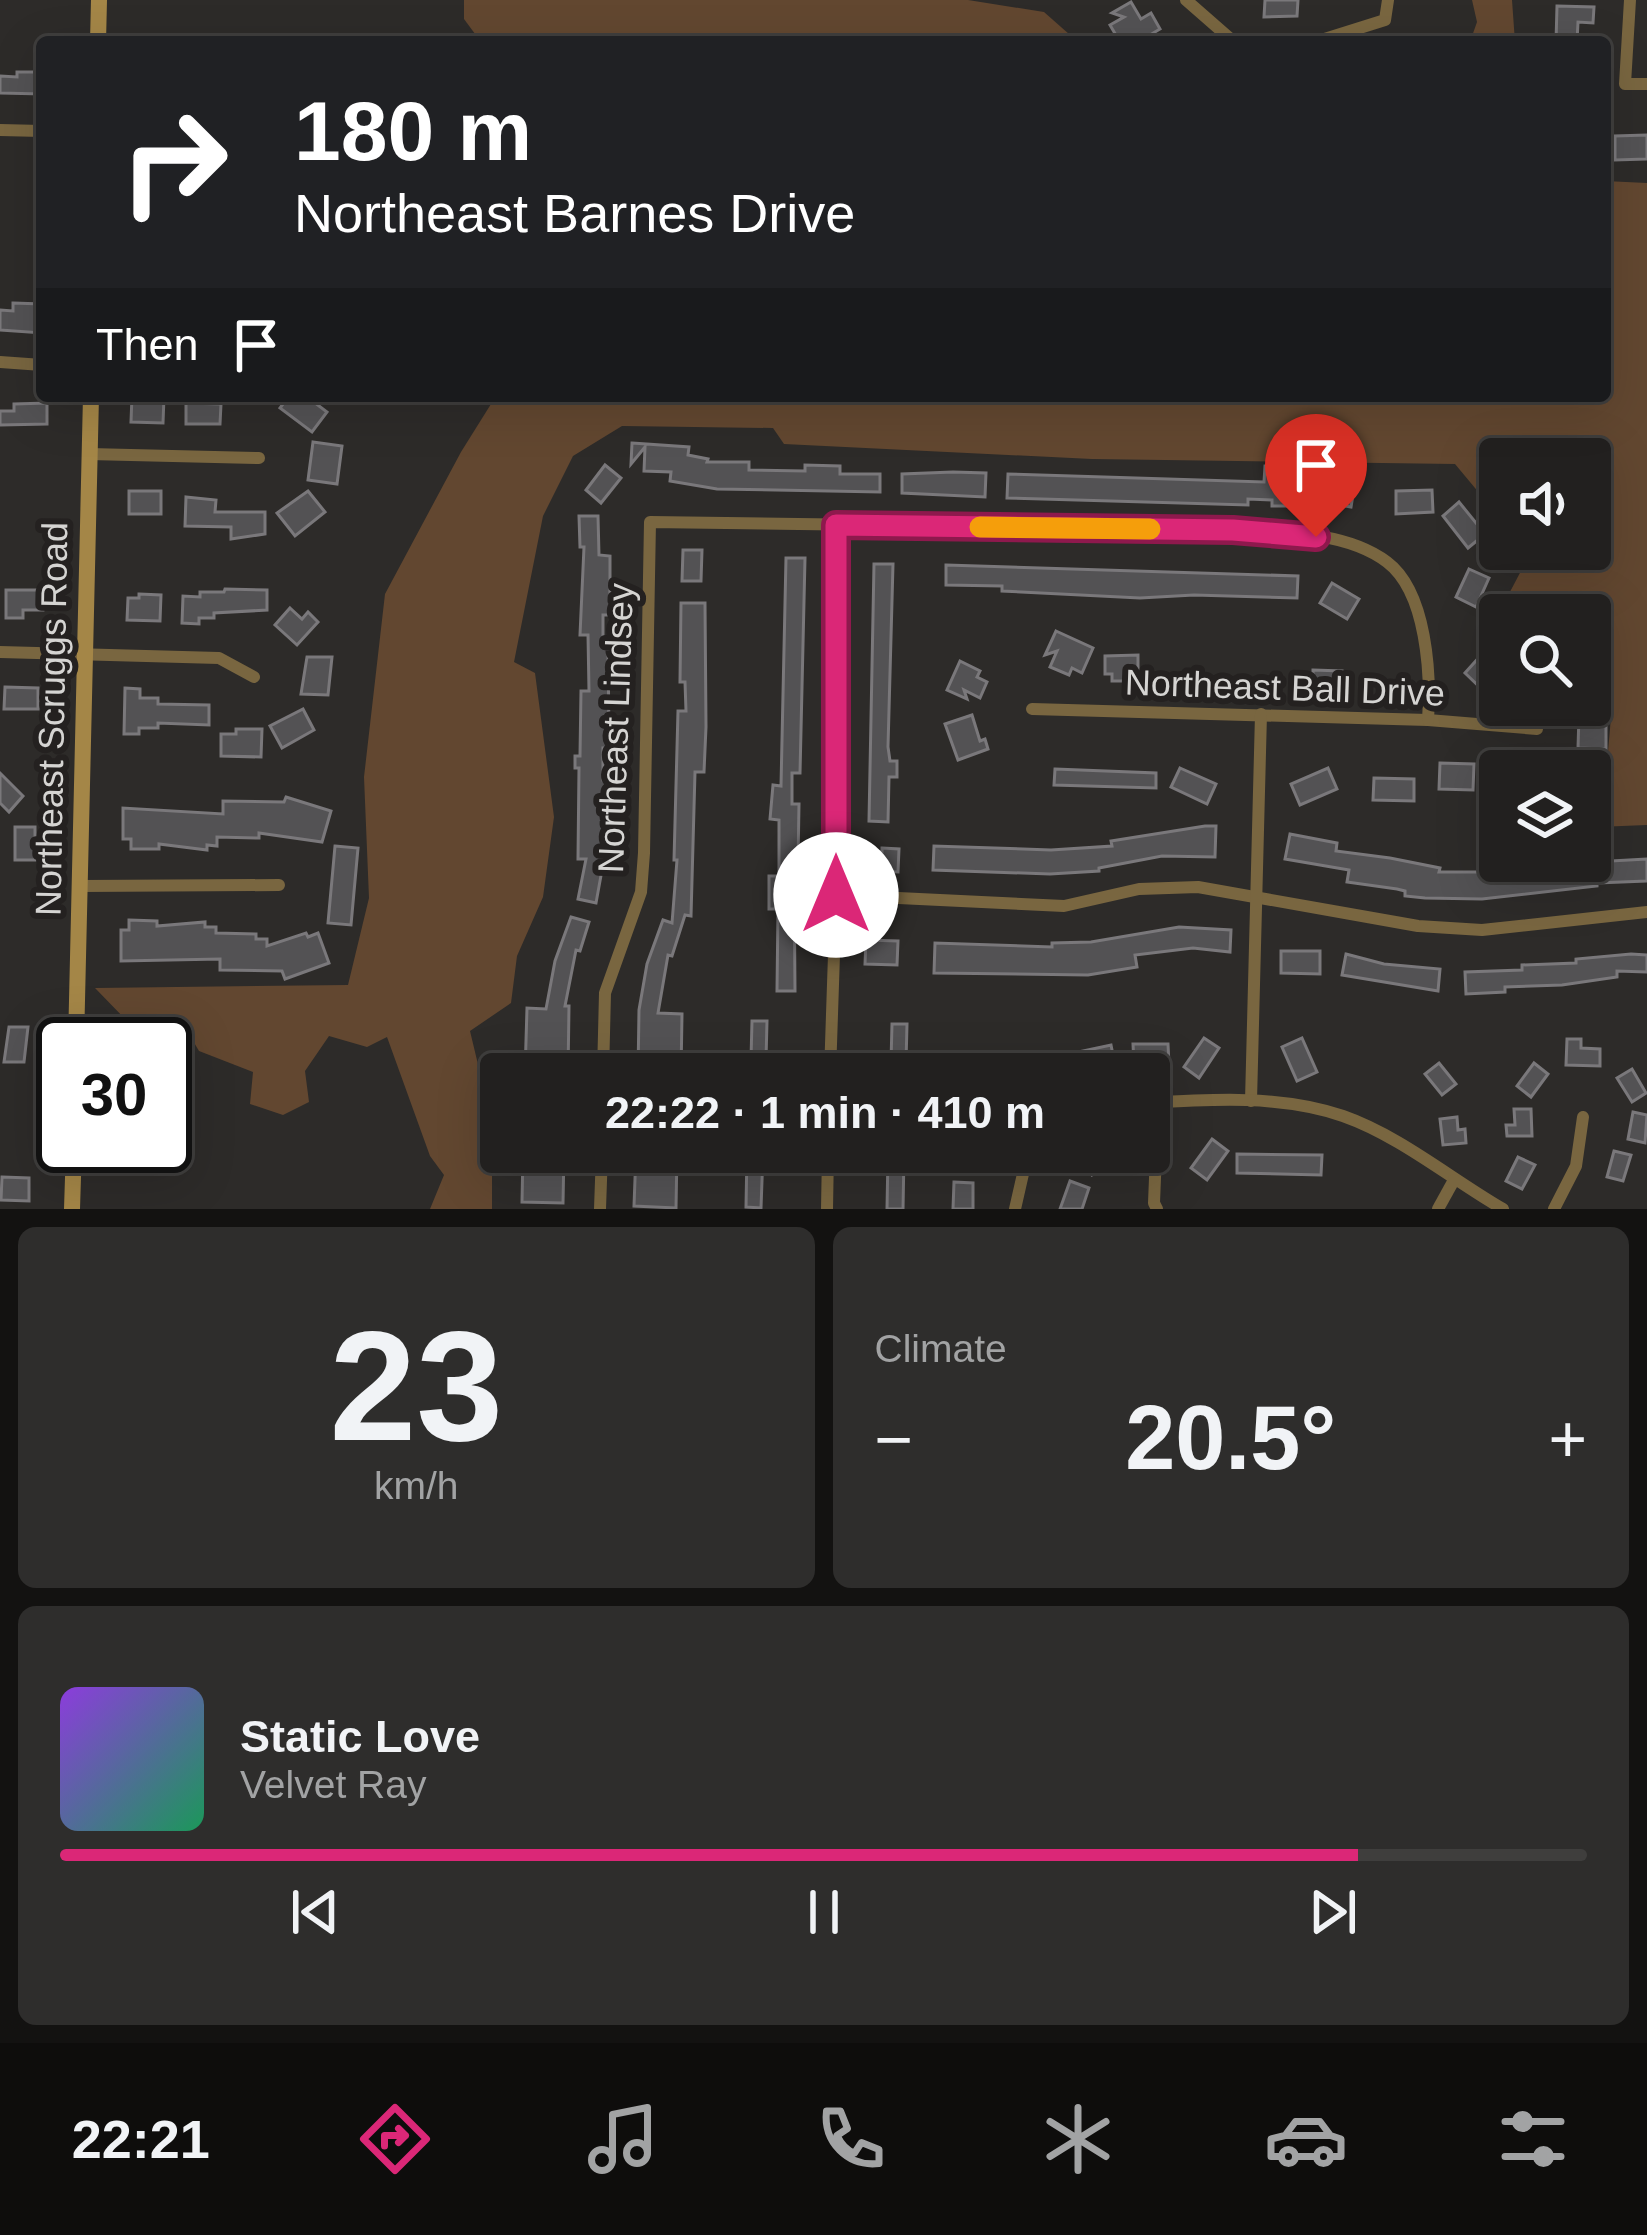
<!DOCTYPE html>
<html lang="en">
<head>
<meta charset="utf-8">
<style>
	:root { --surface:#22201f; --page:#2e2d2c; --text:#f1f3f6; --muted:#a2a3a4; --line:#3f3e3d; --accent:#db2777 }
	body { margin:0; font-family:Arial,sans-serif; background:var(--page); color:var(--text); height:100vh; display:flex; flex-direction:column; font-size:45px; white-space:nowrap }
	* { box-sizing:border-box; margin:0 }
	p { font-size:39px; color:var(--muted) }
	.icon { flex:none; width:66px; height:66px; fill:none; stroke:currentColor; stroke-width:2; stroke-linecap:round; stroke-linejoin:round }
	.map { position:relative; height:1209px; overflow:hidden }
	.details { display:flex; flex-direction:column; gap:18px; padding:18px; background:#131211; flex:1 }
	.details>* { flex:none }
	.banner { position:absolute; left:36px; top:36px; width:1575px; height:366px; border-radius:12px; box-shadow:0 12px 48px #0002,0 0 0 3px var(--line); background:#202124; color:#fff; overflow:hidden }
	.tools { position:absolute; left:1479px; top:438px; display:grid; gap:24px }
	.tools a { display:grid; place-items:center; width:132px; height:132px; border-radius:12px; background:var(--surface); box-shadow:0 12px 48px #0002,0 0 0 3px var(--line); font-size:60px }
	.speed { position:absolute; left:36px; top:1017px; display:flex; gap:24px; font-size:60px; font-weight:700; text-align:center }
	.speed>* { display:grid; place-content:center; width:156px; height:156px; border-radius:50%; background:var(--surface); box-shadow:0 12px 48px #0002,0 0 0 3px var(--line); line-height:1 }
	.speed .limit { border:6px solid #111; border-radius:18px; background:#fff; color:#111 }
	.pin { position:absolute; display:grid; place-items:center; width:102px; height:102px; color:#fff; margin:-123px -51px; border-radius:50% 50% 50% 0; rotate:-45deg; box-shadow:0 0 12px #0007 }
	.pin .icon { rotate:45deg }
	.me { position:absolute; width:132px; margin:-66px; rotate:0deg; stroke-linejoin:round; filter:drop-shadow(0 0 9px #0008) }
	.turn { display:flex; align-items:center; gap:42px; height:252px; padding:0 60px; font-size:54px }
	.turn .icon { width:156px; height:156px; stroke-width:2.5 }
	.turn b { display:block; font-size:84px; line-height:102px }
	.then { display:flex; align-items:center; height:114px; padding:0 60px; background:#0003; gap:24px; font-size:45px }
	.big { font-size:90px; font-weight:700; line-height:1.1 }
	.details .card { flex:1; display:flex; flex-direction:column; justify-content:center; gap:18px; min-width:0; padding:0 42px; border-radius:18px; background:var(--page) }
	.details .dial { align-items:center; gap:0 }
	.dial b { font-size:156px; line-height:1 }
	.song { display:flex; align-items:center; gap:36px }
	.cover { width:144px; height:144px; border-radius:18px; background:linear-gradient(135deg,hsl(270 70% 55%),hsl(150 70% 35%)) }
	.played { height:12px; border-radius:6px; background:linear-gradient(90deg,var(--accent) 85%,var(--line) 85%) }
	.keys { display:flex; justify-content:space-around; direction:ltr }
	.heat { display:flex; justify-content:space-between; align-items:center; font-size:66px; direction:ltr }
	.details .tiles { flex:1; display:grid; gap:18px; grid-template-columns:1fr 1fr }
	.card:last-child { grid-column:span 2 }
	.trip { position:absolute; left:480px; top:1053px; width:690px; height:120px; border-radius:12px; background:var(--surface); box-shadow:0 12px 48px #0002,0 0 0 3px var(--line); font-weight:700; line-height:120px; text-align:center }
	.dock { display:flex; height:192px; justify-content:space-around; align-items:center; background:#0e0d0c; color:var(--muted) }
	.dock .icon { width:84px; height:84px }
	.dock .selected { color:var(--accent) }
	.dock b { font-size:54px; color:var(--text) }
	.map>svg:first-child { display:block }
	.green { fill:#624730 }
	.building { fill:#535254; stroke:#7a787b; stroke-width:3 }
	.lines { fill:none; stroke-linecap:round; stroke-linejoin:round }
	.street { stroke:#796640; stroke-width:12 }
	.secondary { stroke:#a48647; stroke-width:16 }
	.route-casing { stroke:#8e194d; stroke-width:30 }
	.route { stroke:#db2777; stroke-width:21 }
	.slow { stroke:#f59e0b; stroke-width:21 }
	.labels { text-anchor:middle; stroke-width:12; stroke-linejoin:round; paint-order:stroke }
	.street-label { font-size:36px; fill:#d5d4d2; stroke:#242120 }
</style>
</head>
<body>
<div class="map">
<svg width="1647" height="1209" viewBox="0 0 1647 1209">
	<rect width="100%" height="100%" fill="#2d2b29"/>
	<g class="green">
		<path d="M464 0H968L1044 12 1078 42H481L464 19Z"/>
		<path d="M1472 0H1512L1515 42H1470L1477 22Z"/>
		<path d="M1605 181 1647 183V825L1597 827 1604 798 1611 717 1595 679 1612 642 1590 626V615H1500V636L1491 628 1522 569 1514 549H1590V459H1500V518L1455 464 1092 459 784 444 773 428 622 426 573 456 543 516 514 662 535 673 554 817 543 897 517 956 511 1003 470 1031 492 1123V1209H430L444 1175 430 1156 387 1037 367 1047 329 1036 305 1071 309 1102 283 1115 250 1104 253 1072 199 1051 180 1019 128 1022 95 988 348 985 369 898 364 777 385 594 461 452 496 396H1605Z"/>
	</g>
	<g class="building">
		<path d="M1265 0H1298L1297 16 1264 17Z"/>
		<path d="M1131 2 1141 19 1151 13 1160 29 1138 42H1120L1110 25 1124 17 1112 13Z"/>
		<path d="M1557 6 1594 7 1593 23 1578 22 1577 42H1556Z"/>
		<path d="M17 72H42V94L0 93V76L17 77Z"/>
		<path d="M1647 135V159L1615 160V136Z"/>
		<path d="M13 303 42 304V333L0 330V310L13 311Z"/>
		<path d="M132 396 164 397 163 423 131 422Z"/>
		<path d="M289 396H306L327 412 312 432 280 408Z"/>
		<path d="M47 403V424L0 425V411H14V404Z"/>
		<path d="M186 403 221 404 220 424H186Z"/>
		<path d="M313 442 342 446 337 484 308 480Z"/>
		<path d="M632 443 689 447 688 455 708 459 707 462H749V470L805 471V465L840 466V474H880V492L717 489 670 481 671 472 644 471 645 447 631 464Z"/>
		<path d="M605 465 621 478 601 503 586 490Z"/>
		<path d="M1265 466 1299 467V474L1355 483 1351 507 1298 498 1290 500V506H1272V500L1248 499V505L1007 498 1008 474 1264 482Z"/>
		<path d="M953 472 986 473 985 497 902 493V474Z"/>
		<path d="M1432 490 1433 512 1396 514V491Z"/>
		<rect x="129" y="491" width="32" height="23"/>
		<path d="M308 491 325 512 295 536 277 513Z"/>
		<path d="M186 497 216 500 215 512H265V534L231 539V527L185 526Z"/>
		<path d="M1459 502 1485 534 1468 548 1443 516Z"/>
		<path d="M579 516H598L599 555 610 556V615H603V647H608L609 735V748H603V780H607V795H603L604 859 596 903 578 899 586 859H578L579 768H575V756H580L581 691H589L588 635H580L584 547H580Z"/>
		<path d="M683 550H702L701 581H682Z"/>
		<path d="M786 558H805L800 773H792V804H799L798 863H794L795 991H777L778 909H769V876H779V820L770 819 773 785 781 786Z"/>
		<path d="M874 564H893L888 747 890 761H897V777H889L888 822 869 821Z"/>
		<path d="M946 565 1298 576 1297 598 1194 595 1140 598 1002 591V586L946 585Z"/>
		<path d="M1469 569 1489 578 1476 607 1456 597Z"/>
		<path d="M1332 583 1359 599 1347 619 1320 603Z"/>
		<path d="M225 589 267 590V610L214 613V618H199V624L182 623 183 596 200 597V592H224Z"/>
		<path d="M6 590H44L43 610H23V618H6Z"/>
		<path d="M139 594 161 595 160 621 127 620 128 598H139Z"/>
		<path d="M681 603H705L706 727 704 772H695L691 916 685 915 672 956 668 955 658 1013 682 1014 681 1074H638L639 1010 647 964 663 920 672 923 677 860H674L678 711H686L685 682H680Z"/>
		<path d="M290 608 302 619 308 612 318 622 297 645 275 625Z"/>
		<path d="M1056 631 1093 648 1082 673 1072 668 1069 675 1050 667 1057 651 1045 655Z"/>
		<path d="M1483 653 1500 669V686L1490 697 1465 673Z"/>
		<path d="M1138 655V674L1130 675V681H1112V674H1105V656Z"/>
		<path d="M307 657H332L328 695 301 694Z"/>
		<path d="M960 661 980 671 977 677 987 682 980 698 964 690 967 699 947 690Z"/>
		<path d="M1313 670 1342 671 1341 687 1313 686Z"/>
		<path d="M5 687 38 688V709H4Z"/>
		<path d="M125 688 140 689V698H158V704L209 705V725L158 723V728H139V734H124Z"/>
		<path d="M303 709 314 730 282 748 270 726Z"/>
		<path d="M972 715 980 741 985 739 988 749 958 760 945 724Z"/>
		<path d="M1579 715H1606V749L1578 748Z"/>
		<path d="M236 729H262L261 757 221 756V734H236Z"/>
		<path d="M1440 763 1474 764 1473 790 1439 789Z"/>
		<path d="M1180 768 1216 784 1207 804 1171 787Z"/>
		<path d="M1328 768 1337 789 1300 805 1291 784Z"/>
		<path d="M1055 769 1156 773V788L1054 785Z"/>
		<path d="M0 773 23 796 9 812 0 803Z"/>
		<path d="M1374 778 1414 779V801L1373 800Z"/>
		<path d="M286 797 331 811 322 842 259 833V838L217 837V846L207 845V850L159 844V849H131V839H123V808L223 814V801L284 802Z"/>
		<path d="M1205 826H1216L1215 857 1162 856 1099 868V871L1050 874 933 870 934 846 1051 850 1112 846 1111 841Z"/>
		<rect x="15" y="827" width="20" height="33"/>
		<path d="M1290 834 1337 843 1336 851 1390 858 1440 868 1439 872H1480V868L1647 859V881L1597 883V886L1482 899 1425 898 1405 896V891L1397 889 1347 882 1349 870 1285 859Z"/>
		<path d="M335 846 358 848 351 925 328 923Z"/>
		<path d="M882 848 899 849 898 872 868 871V852H882Z"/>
		<path d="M571 917 589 922 580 951 576 950 565 1006H569L568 1074H525L527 1008 546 1009 555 961Z"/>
		<path d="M129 920 157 921V926L205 922V927H216V933L256 934V939H267V946L306 933 308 937 318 933 329 963 285 979 282 971 220 970V959L121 961V930H129Z"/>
		<path d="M1179 927 1231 930 1230 952 1193 948 1135 955 1137 967 1088 975 934 973 935 943 1052 947V943L1091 942Z"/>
		<path d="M866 940 898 941 897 965 865 964Z"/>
		<path d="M1281 951H1320V974L1281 973Z"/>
		<path d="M1346 954 1384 964 1440 969 1438 991 1342 975Z"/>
		<path d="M1631 954 1647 955V972L1617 971V977L1562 985 1505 987V992L1466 994 1465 972 1522 970V965L1576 963V959Z"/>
		<path d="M752 1021H767L766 1060 751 1059Z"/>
		<path d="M892 1024H907L906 1063 891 1062Z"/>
		<path d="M9 1027H28L24 1062H4Z"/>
		<path d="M1204 1038 1219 1048 1199 1078 1184 1067Z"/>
		<path d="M1302 1038 1317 1072 1297 1081 1282 1047Z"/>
		<path d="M1567 1039H1581V1048L1600 1049V1066L1566 1065Z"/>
		<path d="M1133 1044H1168L1169 1064 1134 1065Z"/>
		<path d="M1111 1045 1115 1065 1079 1073 1074 1053Z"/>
		<path d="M1023 1055 1059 1056V1074H1022Z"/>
		<path d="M1439 1063 1456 1084 1442 1095 1425 1074Z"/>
		<path d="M1534 1063 1548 1074 1531 1097 1517 1086Z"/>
		<path d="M1632 1069 1646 1093 1632 1102 1617 1078Z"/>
		<path d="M1514 1109H1531L1532 1136H1507L1506 1125H1515Z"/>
		<path d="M1633 1112 1647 1115 1645 1143 1628 1139Z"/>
		<path d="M1457 1117 1458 1130 1465 1129 1466 1143 1443 1145 1440 1119Z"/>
		<path d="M1212 1139 1228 1151 1207 1180 1191 1168Z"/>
		<path d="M1614 1151 1631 1155 1623 1181 1607 1177Z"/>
		<path d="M523 1152H564L563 1203 522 1202Z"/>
		<path d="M636 1152H677L676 1208 634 1206Z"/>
		<path d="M747 1152 763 1153 761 1208 746 1207Z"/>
		<path d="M1093 1152H1122L1125 1160 1092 1175 1084 1156Z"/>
		<path d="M1237 1154 1322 1155 1321 1175 1237 1173Z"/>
		<path d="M888 1155H904L903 1209H887Z"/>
		<path d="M1518 1157 1535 1165 1522 1189 1506 1181Z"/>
		<path d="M2 1177 29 1178V1201L1 1200Z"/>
		<path d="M1070 1181 1089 1188 1082 1209H1060Z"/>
		<path d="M954 1182 973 1183V1209H953Z"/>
	</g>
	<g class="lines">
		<g class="street">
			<path d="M1186 0 1234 42"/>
			<path d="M1630 0 1625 84H1647"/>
			<path d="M1315 42 1385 20 1388 0"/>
			<path d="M0 130 42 131"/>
			<path d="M0 362 42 365"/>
			<path d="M89 454 259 458"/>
			<path d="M0 652 219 658 254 677"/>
			<path d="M1032 709 1428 720 1537 729"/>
			<path d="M80 886 279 885"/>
			<path d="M836 895 1064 906 1139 889 1198 887 1418 926 1482 930 1647 912"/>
			<path d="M603 1074 605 993 641 892 644 853 650 522 1233 530C1281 532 1346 531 1387 562 1427 592 1431 675 1428 720"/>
			<path d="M830 1074 836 895V525"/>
			<path d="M1251 1101 1261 714"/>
			<path d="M1149 1103C1212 1099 1282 1095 1343 1116 1400 1136 1451 1179 1503 1209"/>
			<path d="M600 1209 602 1152"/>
			<path d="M827 1209 828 1152"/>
			<path d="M1015 1209 1028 1152"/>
			<path d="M1157 1209 1154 1203 1158 1102"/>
			<path d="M1438 1209 1454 1180"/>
			<path d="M1554 1209 1576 1166 1583 1117"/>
		</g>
		<g class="secondary">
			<path d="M98 42 99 0"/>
			<path d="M76 1044 91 396"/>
			<path d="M72 1209 74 1146"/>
		</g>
	</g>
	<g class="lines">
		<g class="route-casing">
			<path id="route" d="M836 895V525L1233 530 1316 537"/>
		</g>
		<use href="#route" class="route"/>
		<path class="slow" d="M980 527 1150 529"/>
	</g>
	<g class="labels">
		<g class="street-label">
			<text transform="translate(1285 687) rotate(2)" y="13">Northeast Ball Drive</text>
			<text transform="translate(51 719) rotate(-89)" y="13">Northeast Scruggs Road</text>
			<text transform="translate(615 728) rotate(-88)" y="13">Northeast Lindsey</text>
		</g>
	</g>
</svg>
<div class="tools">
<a><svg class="icon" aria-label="sound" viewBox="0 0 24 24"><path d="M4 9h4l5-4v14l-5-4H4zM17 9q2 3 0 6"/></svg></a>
<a><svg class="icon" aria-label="search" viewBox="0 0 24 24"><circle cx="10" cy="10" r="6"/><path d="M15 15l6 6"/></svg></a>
<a><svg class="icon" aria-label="layers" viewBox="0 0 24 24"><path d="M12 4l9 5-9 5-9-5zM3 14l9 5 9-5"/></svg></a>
</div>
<div class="speed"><div class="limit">30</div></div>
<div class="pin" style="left:1316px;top:537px;background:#d93025"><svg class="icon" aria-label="arrive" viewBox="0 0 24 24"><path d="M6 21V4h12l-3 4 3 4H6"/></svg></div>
<svg class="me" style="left:836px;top:895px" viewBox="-20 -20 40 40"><circle r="19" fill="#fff"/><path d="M0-13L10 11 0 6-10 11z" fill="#db2777"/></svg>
<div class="trip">22:22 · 1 min · 410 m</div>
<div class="banner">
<div class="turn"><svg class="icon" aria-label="right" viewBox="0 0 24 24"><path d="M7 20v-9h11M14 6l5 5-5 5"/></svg><div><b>180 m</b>Northeast Barnes Drive</div></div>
<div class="then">Then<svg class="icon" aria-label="arrive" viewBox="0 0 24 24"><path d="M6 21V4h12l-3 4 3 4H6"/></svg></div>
</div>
</div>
<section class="details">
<div class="tiles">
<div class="card dial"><b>23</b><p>km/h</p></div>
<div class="card"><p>Climate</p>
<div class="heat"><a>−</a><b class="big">20.5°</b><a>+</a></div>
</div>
<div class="card">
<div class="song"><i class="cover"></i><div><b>Static Love</b><p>Velvet Ray</p></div></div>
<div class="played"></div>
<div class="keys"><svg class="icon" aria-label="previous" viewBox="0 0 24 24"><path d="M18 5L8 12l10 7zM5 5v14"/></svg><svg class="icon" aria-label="pause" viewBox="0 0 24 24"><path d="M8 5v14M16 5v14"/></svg><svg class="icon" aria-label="next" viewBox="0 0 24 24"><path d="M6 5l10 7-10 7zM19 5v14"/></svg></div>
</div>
</div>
</section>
<nav class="dock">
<b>22:21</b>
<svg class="icon selected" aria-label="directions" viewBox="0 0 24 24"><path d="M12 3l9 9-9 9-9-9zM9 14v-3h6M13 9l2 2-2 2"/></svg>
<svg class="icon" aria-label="music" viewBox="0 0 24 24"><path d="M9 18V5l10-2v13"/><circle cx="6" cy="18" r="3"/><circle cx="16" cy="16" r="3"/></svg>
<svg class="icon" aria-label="phone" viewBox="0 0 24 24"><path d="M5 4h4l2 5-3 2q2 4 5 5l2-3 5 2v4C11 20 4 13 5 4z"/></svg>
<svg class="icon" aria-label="climate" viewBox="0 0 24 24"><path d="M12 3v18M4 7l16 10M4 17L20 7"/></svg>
<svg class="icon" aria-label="car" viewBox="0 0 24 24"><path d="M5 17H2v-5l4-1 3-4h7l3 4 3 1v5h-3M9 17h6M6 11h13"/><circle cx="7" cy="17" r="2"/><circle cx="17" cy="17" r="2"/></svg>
<svg class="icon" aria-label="filters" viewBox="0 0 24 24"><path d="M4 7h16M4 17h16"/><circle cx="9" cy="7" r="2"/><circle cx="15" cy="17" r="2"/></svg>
</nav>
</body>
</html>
